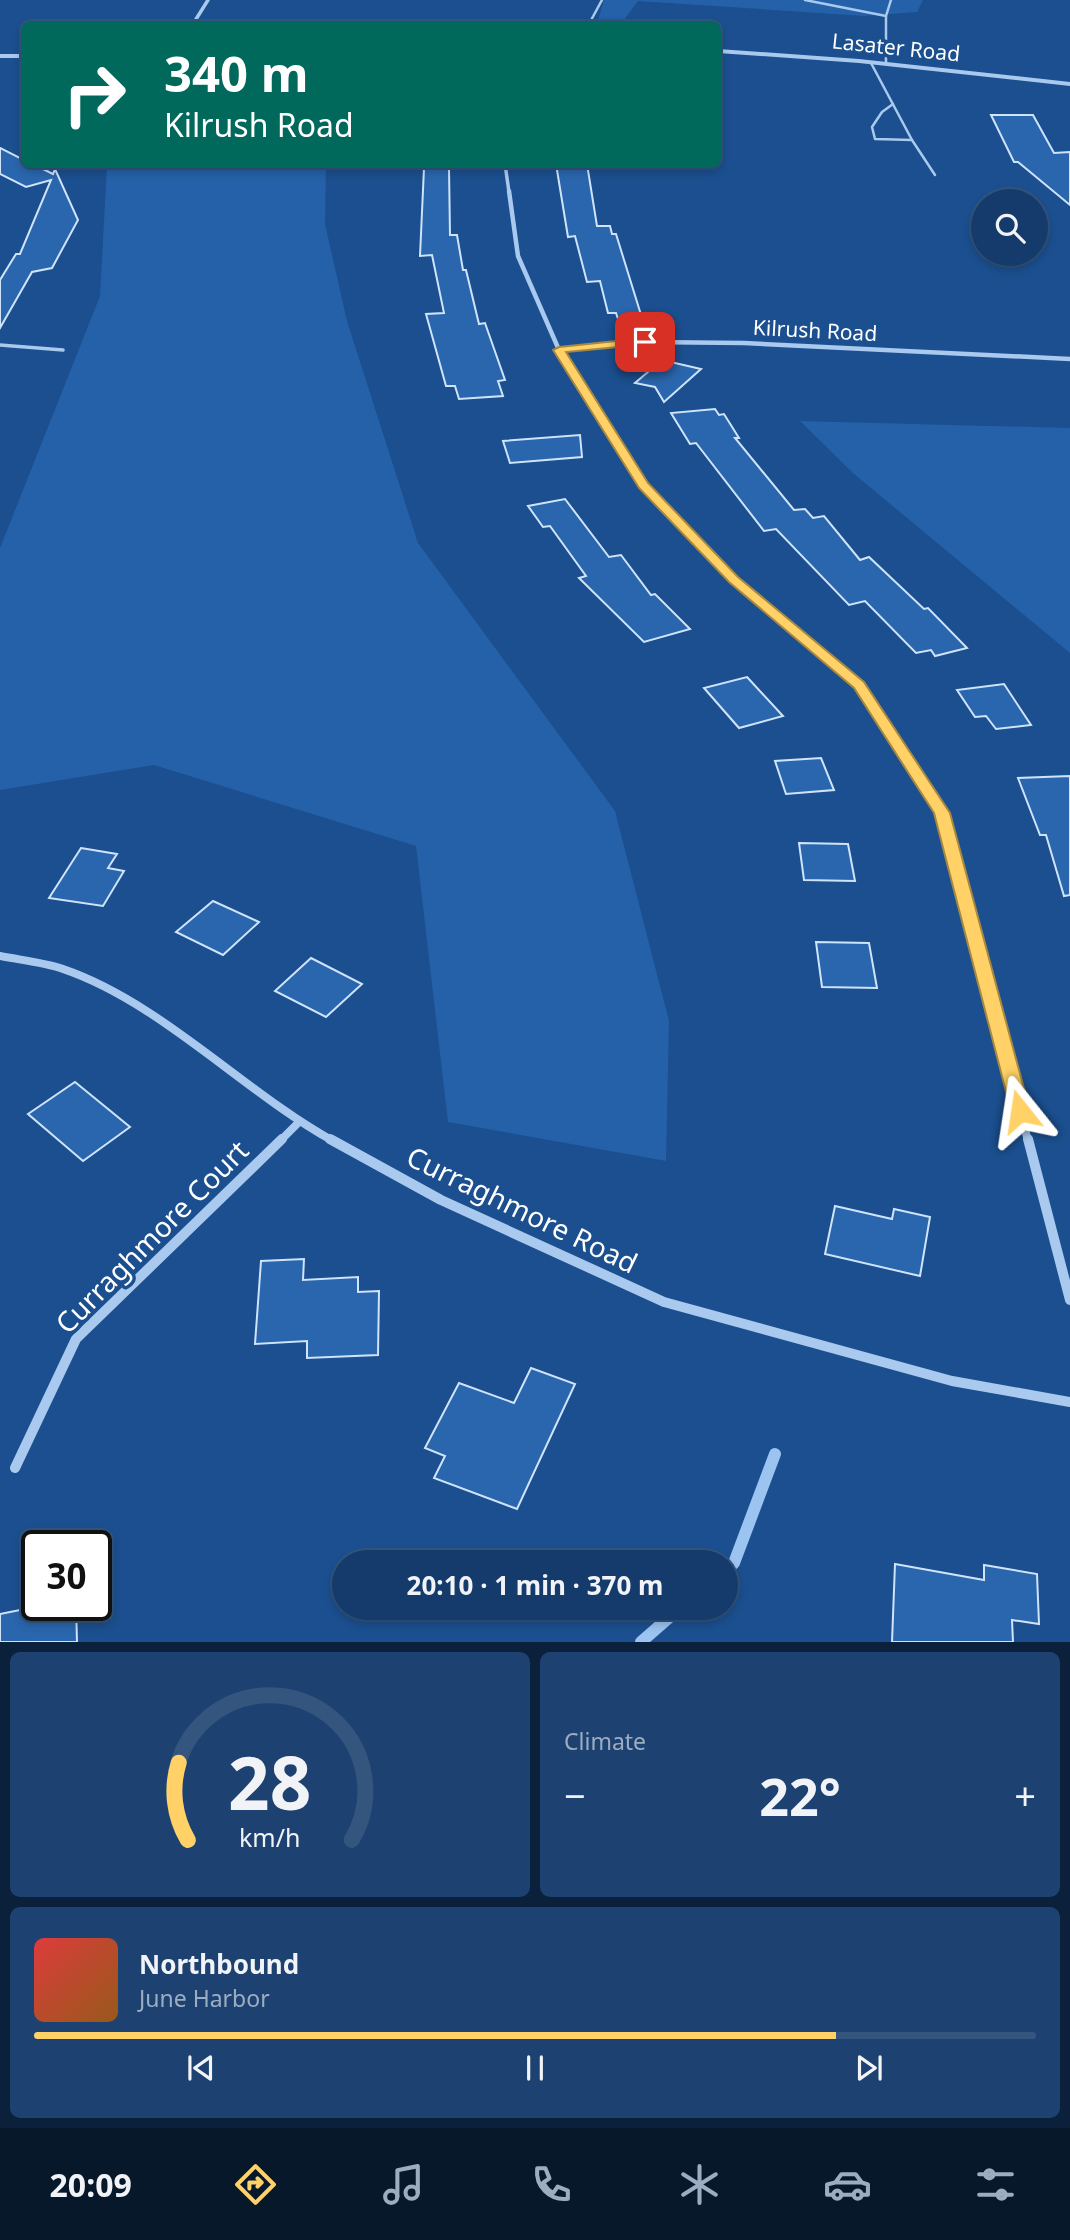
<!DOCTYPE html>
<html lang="en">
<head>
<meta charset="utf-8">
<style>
	:root { --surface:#143b6b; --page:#1d4271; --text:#f1f3f6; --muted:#9dadc1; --line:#33557e; --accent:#ffd166 }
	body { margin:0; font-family:"Noto Sans",sans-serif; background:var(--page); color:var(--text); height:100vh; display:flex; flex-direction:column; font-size:26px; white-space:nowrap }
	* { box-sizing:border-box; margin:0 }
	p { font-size:23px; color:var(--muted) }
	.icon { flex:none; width:38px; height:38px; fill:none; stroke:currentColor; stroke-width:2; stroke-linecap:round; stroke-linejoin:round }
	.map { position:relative; height:1642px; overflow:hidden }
	.panel { display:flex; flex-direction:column; gap:10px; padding:10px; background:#0b203b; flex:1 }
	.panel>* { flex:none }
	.banner { position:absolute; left:21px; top:21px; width:700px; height:147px; border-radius:10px; box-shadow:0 4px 10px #0003,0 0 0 2px var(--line); background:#00695c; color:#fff; overflow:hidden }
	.fabs { position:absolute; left:971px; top:189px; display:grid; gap:14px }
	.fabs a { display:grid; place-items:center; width:77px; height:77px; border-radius:50%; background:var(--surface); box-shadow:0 4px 10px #0003,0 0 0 2px var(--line); font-size:35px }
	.speed { position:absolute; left:21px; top:1530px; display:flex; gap:14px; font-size:35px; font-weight:700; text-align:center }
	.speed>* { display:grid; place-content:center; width:91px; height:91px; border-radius:50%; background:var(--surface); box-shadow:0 4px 10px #0003,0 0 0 2px var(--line); line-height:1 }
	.speed .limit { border:4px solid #111; border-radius:10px; background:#fff; color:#111 }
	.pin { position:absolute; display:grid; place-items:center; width:60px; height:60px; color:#fff; margin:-30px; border-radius:14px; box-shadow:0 4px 10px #0006 }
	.me { position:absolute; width:77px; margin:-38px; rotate:345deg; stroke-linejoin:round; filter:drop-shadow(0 0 5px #0008) }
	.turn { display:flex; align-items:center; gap:24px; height:147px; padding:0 28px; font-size:32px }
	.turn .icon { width:91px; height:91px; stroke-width:2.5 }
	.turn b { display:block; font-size:49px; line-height:60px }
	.big { font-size:52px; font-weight:700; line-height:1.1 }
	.panel .widget { flex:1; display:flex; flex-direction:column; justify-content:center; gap:10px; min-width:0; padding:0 24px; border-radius:10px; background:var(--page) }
	.panel .dial { align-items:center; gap:0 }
	.dial svg { height:182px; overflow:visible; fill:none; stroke:var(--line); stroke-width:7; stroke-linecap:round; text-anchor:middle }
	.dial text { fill:var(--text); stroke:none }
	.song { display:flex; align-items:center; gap:21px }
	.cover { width:84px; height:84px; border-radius:10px; background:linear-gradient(135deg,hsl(0 70% 55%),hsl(30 70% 35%)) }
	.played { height:7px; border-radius:4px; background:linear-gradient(90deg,var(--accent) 80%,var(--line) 80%) }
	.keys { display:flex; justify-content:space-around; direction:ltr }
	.heat { display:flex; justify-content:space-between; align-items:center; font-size:38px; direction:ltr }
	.panel .tiles { flex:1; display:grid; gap:10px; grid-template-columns:1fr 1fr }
	.widget:last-child { grid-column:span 2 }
	.trip { position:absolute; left:332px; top:1550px; width:406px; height:70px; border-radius:35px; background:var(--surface); box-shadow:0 4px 10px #0003,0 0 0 2px var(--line); font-weight:700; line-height:70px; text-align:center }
	.tab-bar { display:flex; height:112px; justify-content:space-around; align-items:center; background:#08182b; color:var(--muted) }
	.tab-bar .icon { width:49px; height:49px }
	.tab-bar .on { color:var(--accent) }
	.tab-bar b { font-size:32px; color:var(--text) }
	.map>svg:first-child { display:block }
	.green { fill:#2461a8 }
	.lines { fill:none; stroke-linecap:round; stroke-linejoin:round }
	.stream { stroke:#9cc4f0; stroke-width:12 }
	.building { fill:#2a66ad; stroke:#cfe3fa; stroke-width:2 }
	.service-far1 { stroke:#a9c9ee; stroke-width:2.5 }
	.service { stroke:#a9c9ee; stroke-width:3.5 }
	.minor-far4 { stroke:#a9c9ee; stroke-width:3.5 }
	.minor-far3 { stroke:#a9c9ee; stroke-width:4.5 }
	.minor-far2 { stroke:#a9c9ee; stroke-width:6 }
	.minor-far1 { stroke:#a9c9ee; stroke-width:8 }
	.minor { stroke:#a9c9ee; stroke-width:10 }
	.tertiary { fill:#a9c9ee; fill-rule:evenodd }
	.route { fill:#ffd166; stroke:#a68842; stroke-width:2 }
	.labels { text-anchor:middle; stroke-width:7; stroke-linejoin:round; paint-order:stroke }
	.far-street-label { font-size:21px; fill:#fff; stroke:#1b4f8f }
	.near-street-label { font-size:28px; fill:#fff; stroke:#1b4f8f }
</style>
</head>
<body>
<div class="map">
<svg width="1070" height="1642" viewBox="0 0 1070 1642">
	<rect width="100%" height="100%" fill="#1b4f8f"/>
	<g class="green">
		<path d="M604 0H923L917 12 864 16 638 1 621 24H597Z"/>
		<path d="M107 165H326L325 224 347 321 418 543 615 811 669 1021 666 1161 448 1122 416 846 154 765 0 790V548L100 296Z"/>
		<path d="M800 421 1070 428V653L854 474Z"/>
	</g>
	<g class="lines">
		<g class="stream">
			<path d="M726 1570 734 1563 775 1454"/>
			<path d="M641 1642 680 1608"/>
		</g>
	</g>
	<g class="building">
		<path d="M991 115H1033L1054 153 1070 152V205L1018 162H1014Z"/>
		<path d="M0 148 24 160V164H33L53 174 55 169 78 220 52 268 32 272 0 328V280L16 254H20L51 180 26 187 0 174Z"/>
		<path d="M556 164H587L597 226H610L612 234H616L642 318 618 319 616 313H608L600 281 587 282 575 236 568 237Z"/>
		<path d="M424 168H449L450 235H457L463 270H466L479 324 485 323 505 380 498 381 503 396 459 399 455 386H446L426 314 444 313 432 255 420 256Z"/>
		<path d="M662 360 701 369 664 402 655 387 635 383Z"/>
		<path d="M715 409 719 415 724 414 739 438H735L794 510 805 509 813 518 824 516 860 560 869 557 924 609 928 608 967 648 935 656 931 650 916 653 865 601 849 605 776 529 764 531 696 443 690 444 671 413Z"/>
		<path d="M580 435 582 457 510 463 503 441Z"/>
		<path d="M565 499 609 557 621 555 651 595 655 594 690 629 644 642 579 578 586 576 550 526 543 527 528 506Z"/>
		<path d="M747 677 783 716 739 728 704 688Z"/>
		<path d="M1004 684 1031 725 996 729 986 716 975 717 957 690Z"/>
		<path d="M821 758 834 790 786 794 775 761Z"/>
		<path d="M1070 776V895L1064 896 1046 835H1040L1018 778Z"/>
		<path d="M799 843 848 844 855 881 804 880Z"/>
		<path d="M81 848 117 854 108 868 124 871 103 906 49 898Z"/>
		<path d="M213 901 259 922 223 955 176 932Z"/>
		<path d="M816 942 869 943 877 988 822 987Z"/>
		<path d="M311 958 362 984 326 1017 275 991Z"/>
		<path d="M75 1082 130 1127 83 1161 28 1114Z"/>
		<path d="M835 1206 892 1219 894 1209 930 1217 920 1276 825 1254Z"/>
		<path d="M304 1259 303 1280 358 1277V1292L379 1291 378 1355 307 1358V1341L255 1344 261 1261Z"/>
		<path d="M531 1368 575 1384 517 1509 434 1478 445 1456 425 1448 459 1383 514 1403Z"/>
		<path d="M895 1564 984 1580V1565L1037 1574 1039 1624 1012 1620 1013 1642H892Z"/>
		<path d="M45 1605H76L77 1642H0V1614Z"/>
	</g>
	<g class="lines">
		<g class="service-far1">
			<path d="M805 0 886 16V64"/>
			<path d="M886 16 891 0"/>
			<path d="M589 24 602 0"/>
			<path d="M871 63 912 140 935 175"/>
			<path d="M893 104 882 112 872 127 875 139 912 140"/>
		</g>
		<path class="service" d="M0 345 63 350"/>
		<g class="minor-far4">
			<path d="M193 24 208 0"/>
			<path d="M505 164 509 192"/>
		</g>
		<g class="minor-far3">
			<path d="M509 191 518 256 559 350 613 436"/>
			<path d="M559 350 645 342 744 343 1070 359"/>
		</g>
		<path class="minor-far2" d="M612 434 643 485 733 580 859 685 899 746"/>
		<g class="minor-far1">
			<path d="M898 745 942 813 1028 1141"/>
			<path d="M0 956C20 960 43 962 63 969 160 1002 243 1091 333 1141"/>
			<path d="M280 1141 299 1122"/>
		</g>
		<g class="minor">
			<path d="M330 1139 441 1200 664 1302 952 1381 1070 1402"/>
			<path d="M1028 1139 1070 1300"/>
			<path d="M15 1468 76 1339 282 1139"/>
		</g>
		<g class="tertiary">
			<path d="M718 49 859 59 1070 82V86L859 63 718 53Z"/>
			<rect x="0" y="54" width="24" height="4"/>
		</g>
	</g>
	<path class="route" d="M645 338 649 339V344L566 352 648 483 738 577 864 682 950 813 1030 1111 1027 1116 1020 1118 1011 1111 934 813 854 688 729 582 639 488 553 350 559 347Z"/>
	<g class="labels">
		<g class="far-street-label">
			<text transform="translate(896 48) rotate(6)" y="7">Lasater Road</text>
			<text transform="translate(815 331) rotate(3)" y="7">Kilrush Road</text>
		</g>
		<g class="near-street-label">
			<text transform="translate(522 1210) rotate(26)" y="10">Curraghmore Road</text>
			<text transform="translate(152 1237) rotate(-45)" y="10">Curraghmore Court</text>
		</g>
	</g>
</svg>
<div class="fabs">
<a><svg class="icon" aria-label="search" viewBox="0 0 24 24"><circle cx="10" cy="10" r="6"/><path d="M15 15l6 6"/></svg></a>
</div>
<div class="speed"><div class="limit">30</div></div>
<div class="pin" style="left:645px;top:342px;background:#d93025"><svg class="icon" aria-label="arrive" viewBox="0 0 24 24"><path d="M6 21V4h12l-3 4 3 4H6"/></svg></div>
<svg class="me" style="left:1020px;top:1111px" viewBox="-20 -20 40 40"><path d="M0-17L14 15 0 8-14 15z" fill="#ffd166" stroke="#fff" stroke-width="4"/></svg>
<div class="trip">20:10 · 1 min · 370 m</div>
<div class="banner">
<div class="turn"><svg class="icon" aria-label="right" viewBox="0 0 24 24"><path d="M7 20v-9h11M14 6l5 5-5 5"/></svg><div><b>340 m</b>Kilrush Road</div></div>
</div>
</div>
<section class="panel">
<div class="tiles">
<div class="widget dial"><svg viewBox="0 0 100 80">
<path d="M14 69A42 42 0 1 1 86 69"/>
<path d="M14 69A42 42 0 0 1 10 35" stroke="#ffd166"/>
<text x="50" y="56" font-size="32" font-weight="700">28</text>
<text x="50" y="72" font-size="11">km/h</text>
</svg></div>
<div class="widget"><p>Climate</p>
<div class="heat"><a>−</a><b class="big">22°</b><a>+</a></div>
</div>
<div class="widget">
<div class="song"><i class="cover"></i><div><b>Northbound</b><p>June Harbor</p></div></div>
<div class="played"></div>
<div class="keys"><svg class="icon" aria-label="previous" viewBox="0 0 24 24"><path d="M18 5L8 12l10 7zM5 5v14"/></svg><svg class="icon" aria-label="pause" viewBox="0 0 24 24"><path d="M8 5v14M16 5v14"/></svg><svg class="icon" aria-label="next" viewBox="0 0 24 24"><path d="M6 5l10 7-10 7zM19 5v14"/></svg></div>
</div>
</div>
</section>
<nav class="tab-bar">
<b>20:09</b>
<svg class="icon on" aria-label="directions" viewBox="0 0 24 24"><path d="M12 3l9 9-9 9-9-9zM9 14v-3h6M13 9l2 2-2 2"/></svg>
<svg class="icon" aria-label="music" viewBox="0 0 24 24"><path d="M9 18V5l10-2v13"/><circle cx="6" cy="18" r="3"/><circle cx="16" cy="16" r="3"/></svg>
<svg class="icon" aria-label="phone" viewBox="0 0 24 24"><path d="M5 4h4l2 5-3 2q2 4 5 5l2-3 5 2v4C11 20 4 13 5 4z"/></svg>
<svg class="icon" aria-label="climate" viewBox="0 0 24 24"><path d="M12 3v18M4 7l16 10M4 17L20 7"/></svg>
<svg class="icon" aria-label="car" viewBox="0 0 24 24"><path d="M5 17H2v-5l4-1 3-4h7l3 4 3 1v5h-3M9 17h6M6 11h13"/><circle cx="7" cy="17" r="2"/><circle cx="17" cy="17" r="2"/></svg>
<svg class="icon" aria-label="filters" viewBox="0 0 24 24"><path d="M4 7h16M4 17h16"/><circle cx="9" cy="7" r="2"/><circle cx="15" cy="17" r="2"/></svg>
</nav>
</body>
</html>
